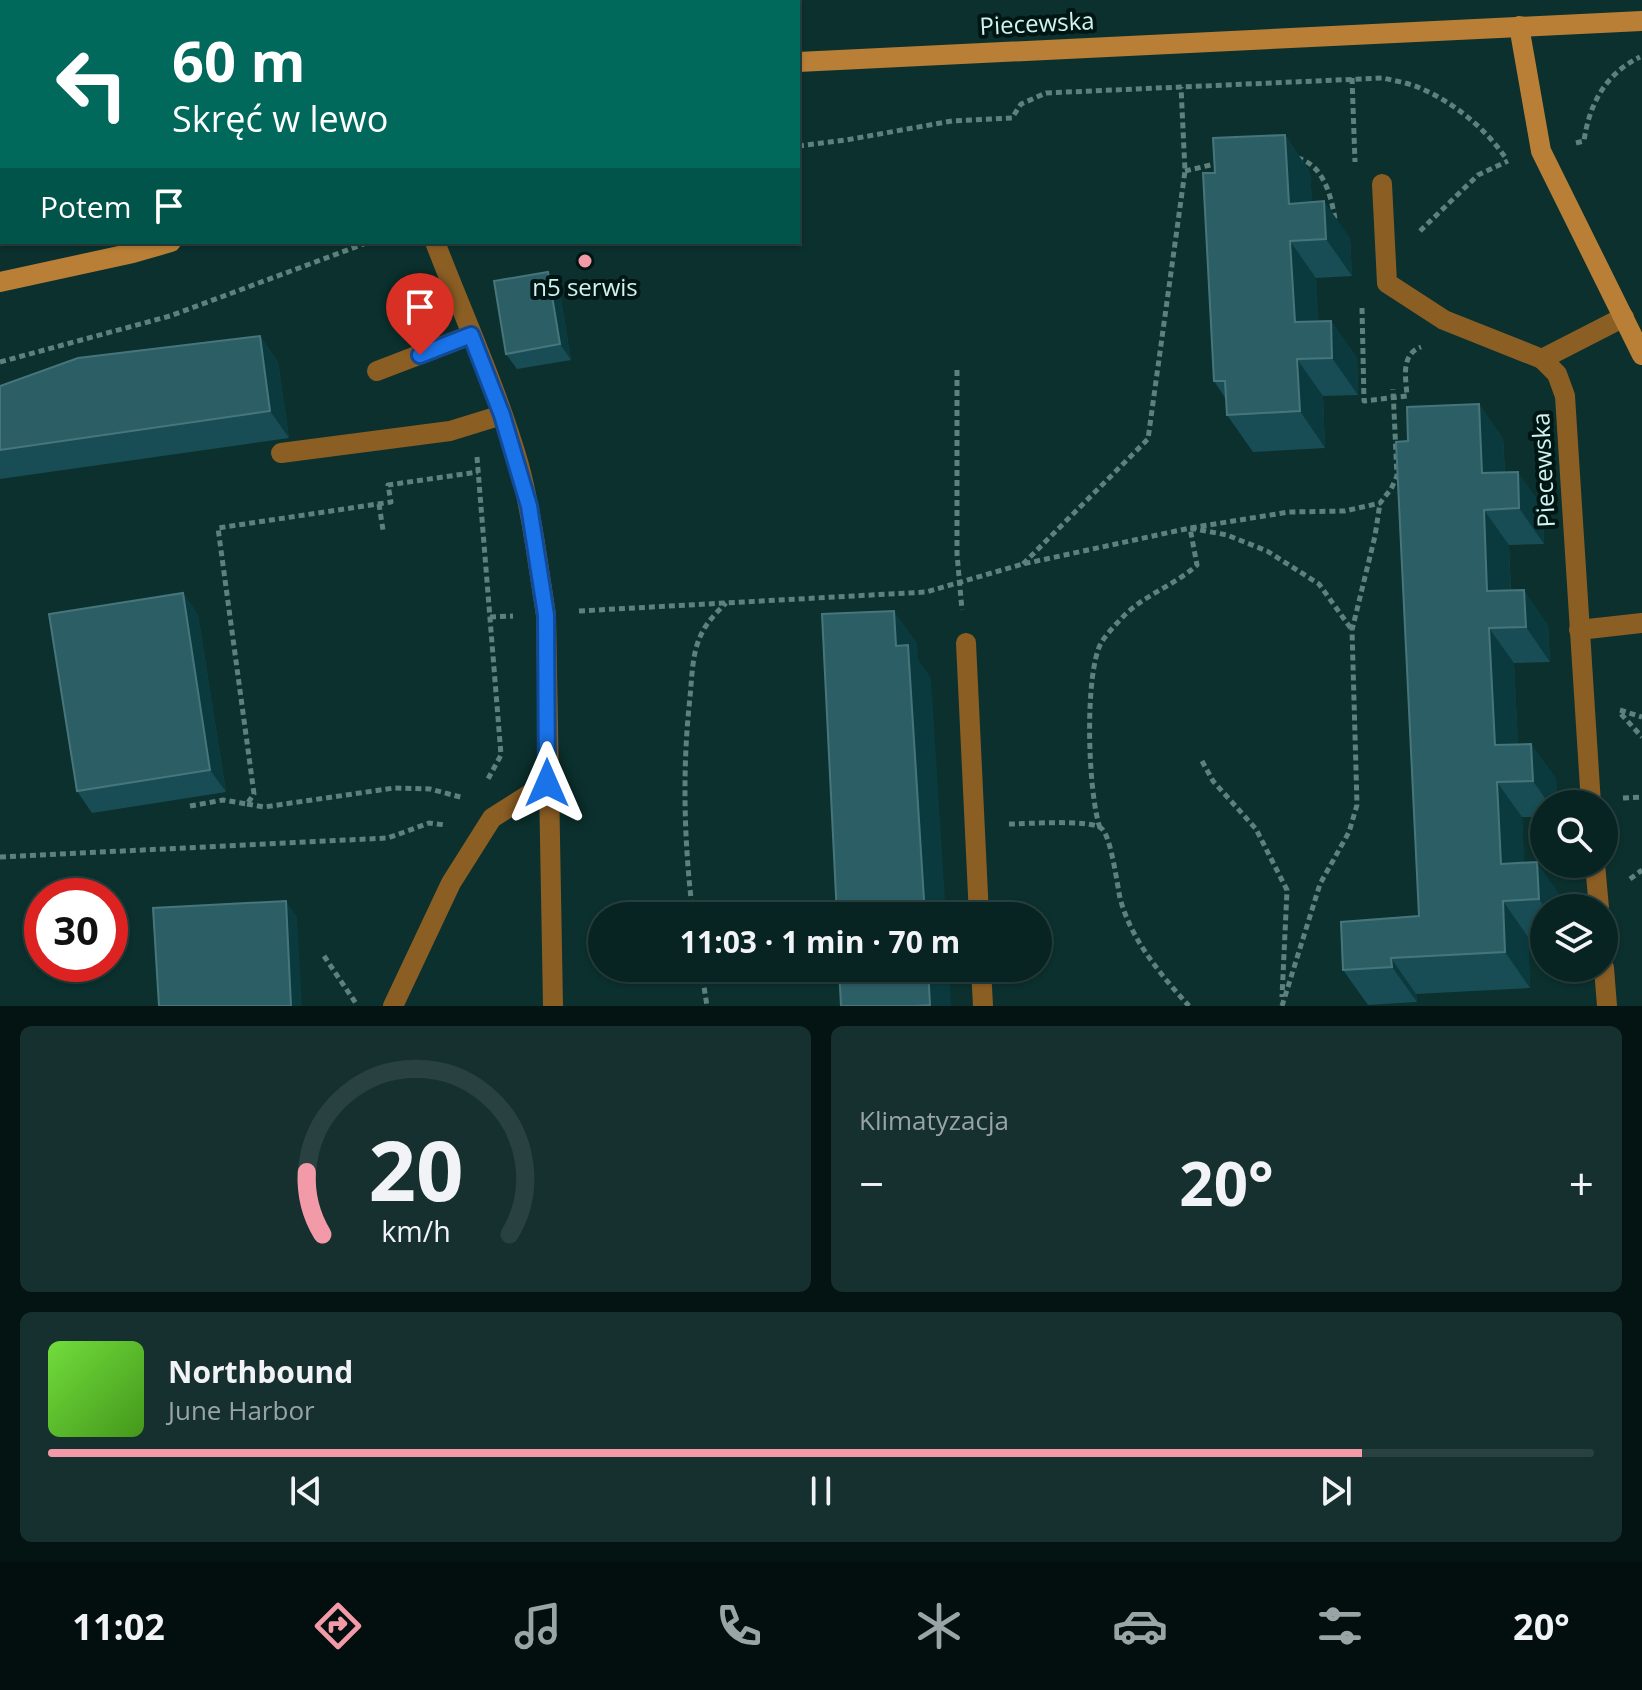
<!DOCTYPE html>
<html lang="pl">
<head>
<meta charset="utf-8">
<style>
	:root { --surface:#082422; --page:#16302f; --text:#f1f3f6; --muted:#98a4a5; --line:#294140; --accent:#f39aa8 }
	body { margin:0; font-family:"Open Sans",sans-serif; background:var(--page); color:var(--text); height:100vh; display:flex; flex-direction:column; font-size:30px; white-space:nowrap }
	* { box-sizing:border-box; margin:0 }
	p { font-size:26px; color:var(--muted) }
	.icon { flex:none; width:44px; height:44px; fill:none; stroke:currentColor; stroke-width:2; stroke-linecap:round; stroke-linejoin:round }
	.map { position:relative; height:1006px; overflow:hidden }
	.side { display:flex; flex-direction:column; gap:20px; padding:20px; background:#041413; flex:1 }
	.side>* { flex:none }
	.guide { position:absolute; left:0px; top:0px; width:800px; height:244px; box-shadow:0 2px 6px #0004,0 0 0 2px var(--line); background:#00695c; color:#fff; overflow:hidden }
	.buttons { position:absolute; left:1530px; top:790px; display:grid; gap:16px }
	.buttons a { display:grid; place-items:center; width:88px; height:88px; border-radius:50%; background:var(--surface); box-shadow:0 2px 6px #0004,0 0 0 2px var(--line); font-size:40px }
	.speed { position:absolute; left:24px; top:878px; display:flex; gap:16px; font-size:40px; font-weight:700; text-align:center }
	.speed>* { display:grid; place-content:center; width:104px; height:104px; border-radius:50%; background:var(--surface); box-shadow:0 2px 6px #0004,0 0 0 2px var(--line); line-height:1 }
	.speed .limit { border:12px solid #d22; background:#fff; color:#111 }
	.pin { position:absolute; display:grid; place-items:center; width:68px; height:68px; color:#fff; margin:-82px -34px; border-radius:50% 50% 50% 0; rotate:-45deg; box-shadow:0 0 8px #0007 }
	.pin .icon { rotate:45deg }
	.me { position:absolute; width:88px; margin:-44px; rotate:0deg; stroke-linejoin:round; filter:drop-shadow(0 0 6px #0008) }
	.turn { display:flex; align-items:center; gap:28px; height:168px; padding:0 40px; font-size:36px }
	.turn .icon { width:104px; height:104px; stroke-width:2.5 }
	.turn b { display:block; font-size:56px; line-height:68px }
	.then { display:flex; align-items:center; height:76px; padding:0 40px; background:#0003; gap:16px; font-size:30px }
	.big { font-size:60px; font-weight:700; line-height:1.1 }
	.side .card { flex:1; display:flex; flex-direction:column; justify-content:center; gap:12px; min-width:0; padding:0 28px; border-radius:12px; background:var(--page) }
	.side .dial { align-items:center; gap:0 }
	.dial svg { height:208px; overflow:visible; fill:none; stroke:var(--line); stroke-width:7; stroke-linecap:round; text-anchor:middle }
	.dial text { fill:var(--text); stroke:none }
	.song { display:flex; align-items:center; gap:24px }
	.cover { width:96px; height:96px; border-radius:12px; background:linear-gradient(135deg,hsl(100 70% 55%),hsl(100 70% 35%)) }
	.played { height:8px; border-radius:4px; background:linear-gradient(90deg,var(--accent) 85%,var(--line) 85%) }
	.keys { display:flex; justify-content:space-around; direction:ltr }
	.heat { display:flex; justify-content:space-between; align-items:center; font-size:44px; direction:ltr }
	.side .tiles { flex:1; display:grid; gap:20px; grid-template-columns:1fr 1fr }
	.card:last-child { grid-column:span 2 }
	.trip { position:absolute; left:588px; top:902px; width:464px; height:80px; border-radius:40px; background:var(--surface); box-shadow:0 2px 6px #0004,0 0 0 2px var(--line); font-weight:700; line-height:80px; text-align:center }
	.dock { display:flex; height:128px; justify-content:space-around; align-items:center; background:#030e0e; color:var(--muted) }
	.dock .icon { width:56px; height:56px }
	.dock .on { color:var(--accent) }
	.dock b { font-size:36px; color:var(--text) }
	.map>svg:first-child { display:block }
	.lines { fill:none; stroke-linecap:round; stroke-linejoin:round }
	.path { stroke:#5e817e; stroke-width:5; stroke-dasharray:6 4; stroke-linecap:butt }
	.lane { stroke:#8b5e24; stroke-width:20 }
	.street { stroke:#8b5e24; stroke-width:20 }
	.secondary { stroke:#b97f36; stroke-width:20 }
	.wall { fill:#184d55 }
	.shaded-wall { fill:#0a3a3e }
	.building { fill:#2c5f65; stroke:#46767b; stroke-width:2 }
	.route-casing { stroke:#114b97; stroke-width:20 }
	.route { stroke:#1a73e8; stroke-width:14 }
	.poi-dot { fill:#f39aa8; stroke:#001615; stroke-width:3 }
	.labels { text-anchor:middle; stroke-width:8; stroke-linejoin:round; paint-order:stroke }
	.street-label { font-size:24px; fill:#d1f2ef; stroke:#001615 }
	.poi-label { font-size:24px; fill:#d1f2ef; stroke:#001615 }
</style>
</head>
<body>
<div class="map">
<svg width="1642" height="1006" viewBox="0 0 1642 1006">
	<rect width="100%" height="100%" fill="#0b302d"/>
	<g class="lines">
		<g class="path">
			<path d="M457 0 459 2"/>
			<path d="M596 0 597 2"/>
			<path d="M310 2 313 0"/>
			<path d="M765 2 790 0"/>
			<path d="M1352 78 1355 162"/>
			<path d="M0 123H2"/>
			<path d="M1576 143 1584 141C1589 105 1605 74 1640 57"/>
			<path d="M798 146 846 140 952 121 1012 118 1021 104 1046 93 1383 78C1395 81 1409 83 1420 88 1453 102 1485 128 1505 157"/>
			<path d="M1297 158C1323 164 1331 195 1335 219"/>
			<path d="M1185 171 1219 163"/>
			<path d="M1420 231 1478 175 1508 161"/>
			<path d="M1362 308 1364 401 1407 396C1406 378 1400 355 1421 347"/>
			<path d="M0 362 170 316 369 242"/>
			<path d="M957 370V554L962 610"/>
			<path d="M477 457 501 755 488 779"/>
			<path d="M379 504 383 530"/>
			<path d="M1023 564 1148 439 1185 171 1181 87"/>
			<path d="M579 611 926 592 1023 564 1190 528 1289 512 1345 511 1380 503 1391 489 1397 476 1393 389"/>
			<path d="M490 617 513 616"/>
			<path d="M1620 710 1642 717"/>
			<path d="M1621 714 1642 737"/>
			<path d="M1202 761 1213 781 1256 829 1287 890 1282 997"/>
			<path d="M1623 798 1642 797"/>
			<path d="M247 804 264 807 394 788 430 789 464 798"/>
			<path d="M190 806 223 800 247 804 254 794 218 528 391 502 388 485 478 472"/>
			<path d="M1009 824C1027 824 1088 819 1101 828 1111 835 1117 884 1120 898 1131 940 1161 975 1189 1006"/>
			<path d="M1100 828C1088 793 1084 676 1101 643 1106 635 1114 626 1121 619 1141 596 1174 586 1197 565L1190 528 1227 535 1267 551 1319 584 1352 630"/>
			<path d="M0 857 388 838 429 823 446 825"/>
			<path d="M1630 879 1642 870"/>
			<path d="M693 916C684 843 682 770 690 697 692 677 692 655 700 637 706 623 715 614 726 603"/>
			<path d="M324 956 357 1005"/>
			<path d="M701 968 707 1006"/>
			<path d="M1282 1006 1320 884 1349 832 1357 805 1352 630 1375 536 1380 503"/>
		</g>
		<g class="lane">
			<path d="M0 66H2"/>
			<path d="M0 170 2 171"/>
			<path d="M1382 184 1387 283 1444 320 1542 359"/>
			<path d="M377 371 471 335"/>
			<path d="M281 453 450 431 502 415"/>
			<path d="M1579 630 1642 623"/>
			<path d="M966 643 979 916"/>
			<path d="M1591 804 1565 396 1557 374 1542 359 1624 317"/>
			<path d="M1595 864 1599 908"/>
			<path d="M981 968 983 1006"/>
			<path d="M1604 968 1607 1006"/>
			<path d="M393 1006 451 883 492 818 547 783"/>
		</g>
		<path class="street" d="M435 242C463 315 497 389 519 465 532 514 538 565 546 615L553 1006"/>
		<g class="secondary">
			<path d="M1519 26 1541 151 1642 355"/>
			<path d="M798 62 1642 21"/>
			<path d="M0 282 133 253 171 242"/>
		</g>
	</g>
	<g class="wall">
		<path d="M4 0H146L145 2H7Z"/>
		<path d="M1285 135 1310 172 1312 202 1350 238 1352 276 1316 278 1318 321H1331L1357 358 1358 395 1323 396 1325 448 1253 452 1227 415 1226 399 1214 381 1215 173Z"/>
		<path d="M559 287 571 360 517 369 506 354Z"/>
		<path d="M260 336 278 362 289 438 0 479V386Z"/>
		<path d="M1479 404 1503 439 1505 472 1543 507 1544 544 1509 545 1511 590 1548 625 1550 662 1514 663 1518 744H1531L1556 779 1557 804H1544V817H1522L1524 863 1562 898V908H1544V936L1528 937 1530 988 1416 994 1417 1002 1368 1005 1343 970 1419 916Z"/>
		<path d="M183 593 198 615 226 792 92 813 77 791Z"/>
	</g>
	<g class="shaded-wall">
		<path d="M103 0H146L145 2H102Z"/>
		<path d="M1285 135 1310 172 1315 241 1289 204Z"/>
		<path d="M1324 201 1350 238 1352 276 1326 239Z"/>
		<path d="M1290 241 1316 278 1321 359 1295 322Z"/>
		<path d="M548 272 559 287 571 360 560 344Z"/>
		<path d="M1331 321 1357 358 1358 395 1332 358Z"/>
		<path d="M260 336 278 362 289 438 270 411Z"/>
		<path d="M1297 359 1323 396 1325 448 1300 411Z"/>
		<path d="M1479 404 1503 439 1507 509 1482 473Z"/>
		<path d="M1518 472 1543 507 1544 544 1519 508Z"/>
		<path d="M1484 510 1509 545 1512 627 1487 591Z"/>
		<path d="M1524 590 1548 625 1550 662 1526 627Z"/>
		<path d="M183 593 198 615 226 792 210 770Z"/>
		<path d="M894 611 917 643 918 659 931 678 946 916H925L896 646Z"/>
		<path d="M1489 628 1514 663 1520 780 1495 745Z"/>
		<path d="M1531 744 1556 779 1557 804H1549L1533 781Z"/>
		<path d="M1497 782 1522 817 1526 899 1501 864Z"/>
		<path d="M1537 862 1562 898V908H1545L1539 899Z"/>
		<path d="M286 901 297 917 302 1006H291Z"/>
		<path d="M1503 901 1528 937 1530 988 1505 952Z"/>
		<path d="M1391 958 1416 994 1417 1002 1392 967Z"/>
		<path d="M928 968H949L951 1006H931L930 1005Z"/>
	</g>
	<g class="building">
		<path d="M30 0H103L102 2H33Z"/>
		<path d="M1285 135 1289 204 1324 201 1326 239 1290 241 1295 322 1331 321 1332 358 1297 359 1300 411 1227 415 1225 381H1214L1203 173H1215L1213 138Z"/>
		<path d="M548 272 560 344 506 354 494 281Z"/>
		<path d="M260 336 270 411 0 450V386L78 358Z"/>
		<path d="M1479 404 1482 473 1518 472 1519 508 1484 510 1487 591 1524 590 1526 627 1489 628 1495 745 1531 744 1533 781 1497 782 1501 864 1537 862 1539 899 1503 901 1505 952 1391 958 1392 967 1343 970 1341 922 1419 916 1396 442 1408 441 1407 407Z"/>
		<path d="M183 593 210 770 77 791 49 614Z"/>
		<path d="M894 611 896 646 908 645 925 916H837L822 614Z"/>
		<path d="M286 901 291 1006H159L153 908Z"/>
		<path d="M839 968H928L930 1005 915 1006H841Z"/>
	</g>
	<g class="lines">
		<g class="route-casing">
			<path id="route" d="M420 355 471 335 502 415 529 506 546 615 547 783"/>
		</g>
		<use href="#route" class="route"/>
	</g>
	<circle class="poi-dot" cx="585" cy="261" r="8"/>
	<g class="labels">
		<g class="street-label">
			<text transform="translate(1037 24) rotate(-3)" y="8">Piecewska</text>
			<text transform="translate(1544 470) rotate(-93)" y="8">Piecewska</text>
		</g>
		<g class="poi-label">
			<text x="585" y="296">n5 serwis</text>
		</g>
	</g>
</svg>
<div class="buttons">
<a><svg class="icon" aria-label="search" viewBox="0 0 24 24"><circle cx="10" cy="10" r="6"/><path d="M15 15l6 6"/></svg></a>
<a><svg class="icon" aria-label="layers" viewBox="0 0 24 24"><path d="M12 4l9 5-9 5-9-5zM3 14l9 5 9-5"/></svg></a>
</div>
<div class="speed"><div class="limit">30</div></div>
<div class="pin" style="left:420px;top:355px;background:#d93025"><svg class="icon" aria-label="arrive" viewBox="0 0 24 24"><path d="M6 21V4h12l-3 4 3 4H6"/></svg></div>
<svg class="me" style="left:547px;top:783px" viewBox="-20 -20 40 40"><path d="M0-17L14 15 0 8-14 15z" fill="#1a73e8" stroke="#fff" stroke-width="4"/></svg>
<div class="trip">11:03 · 1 min · 70 m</div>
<div class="guide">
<div class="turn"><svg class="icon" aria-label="left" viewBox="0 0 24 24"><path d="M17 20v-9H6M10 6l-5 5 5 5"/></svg><div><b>60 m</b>Skręć w lewo</div></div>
<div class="then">Potem<svg class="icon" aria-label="arrive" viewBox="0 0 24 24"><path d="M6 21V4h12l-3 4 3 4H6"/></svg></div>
</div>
</div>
<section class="side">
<div class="tiles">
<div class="card dial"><svg viewBox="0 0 100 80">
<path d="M14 69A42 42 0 1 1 86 69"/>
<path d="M14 69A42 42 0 0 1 8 45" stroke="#f39aa8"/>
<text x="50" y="56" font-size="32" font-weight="700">20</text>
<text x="50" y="72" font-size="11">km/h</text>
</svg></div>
<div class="card"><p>Klimatyzacja</p>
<div class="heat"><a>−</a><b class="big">20°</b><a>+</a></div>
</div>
<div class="card">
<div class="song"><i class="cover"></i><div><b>Northbound</b><p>June Harbor</p></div></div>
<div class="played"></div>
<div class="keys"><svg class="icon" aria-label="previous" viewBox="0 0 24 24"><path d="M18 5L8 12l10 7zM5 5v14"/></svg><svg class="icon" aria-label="pause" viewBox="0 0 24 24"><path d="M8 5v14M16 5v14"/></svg><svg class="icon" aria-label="next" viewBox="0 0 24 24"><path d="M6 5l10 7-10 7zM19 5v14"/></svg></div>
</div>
</div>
</section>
<nav class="dock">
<b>11:02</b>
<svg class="icon on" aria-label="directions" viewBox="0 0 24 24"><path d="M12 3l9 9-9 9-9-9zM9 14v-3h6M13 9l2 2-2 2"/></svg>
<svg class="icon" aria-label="music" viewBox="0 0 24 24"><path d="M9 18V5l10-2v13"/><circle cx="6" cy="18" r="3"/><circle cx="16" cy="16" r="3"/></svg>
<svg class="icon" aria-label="phone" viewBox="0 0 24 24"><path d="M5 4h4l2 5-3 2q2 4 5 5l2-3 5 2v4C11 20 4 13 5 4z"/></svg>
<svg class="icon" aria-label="climate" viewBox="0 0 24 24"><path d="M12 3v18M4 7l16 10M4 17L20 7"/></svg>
<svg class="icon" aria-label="car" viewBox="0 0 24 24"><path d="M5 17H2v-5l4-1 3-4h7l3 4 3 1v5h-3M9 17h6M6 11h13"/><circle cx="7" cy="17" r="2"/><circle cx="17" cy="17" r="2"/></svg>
<svg class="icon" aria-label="filters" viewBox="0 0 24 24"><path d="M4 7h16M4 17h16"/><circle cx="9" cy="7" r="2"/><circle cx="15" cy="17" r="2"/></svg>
<b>20°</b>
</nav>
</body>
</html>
